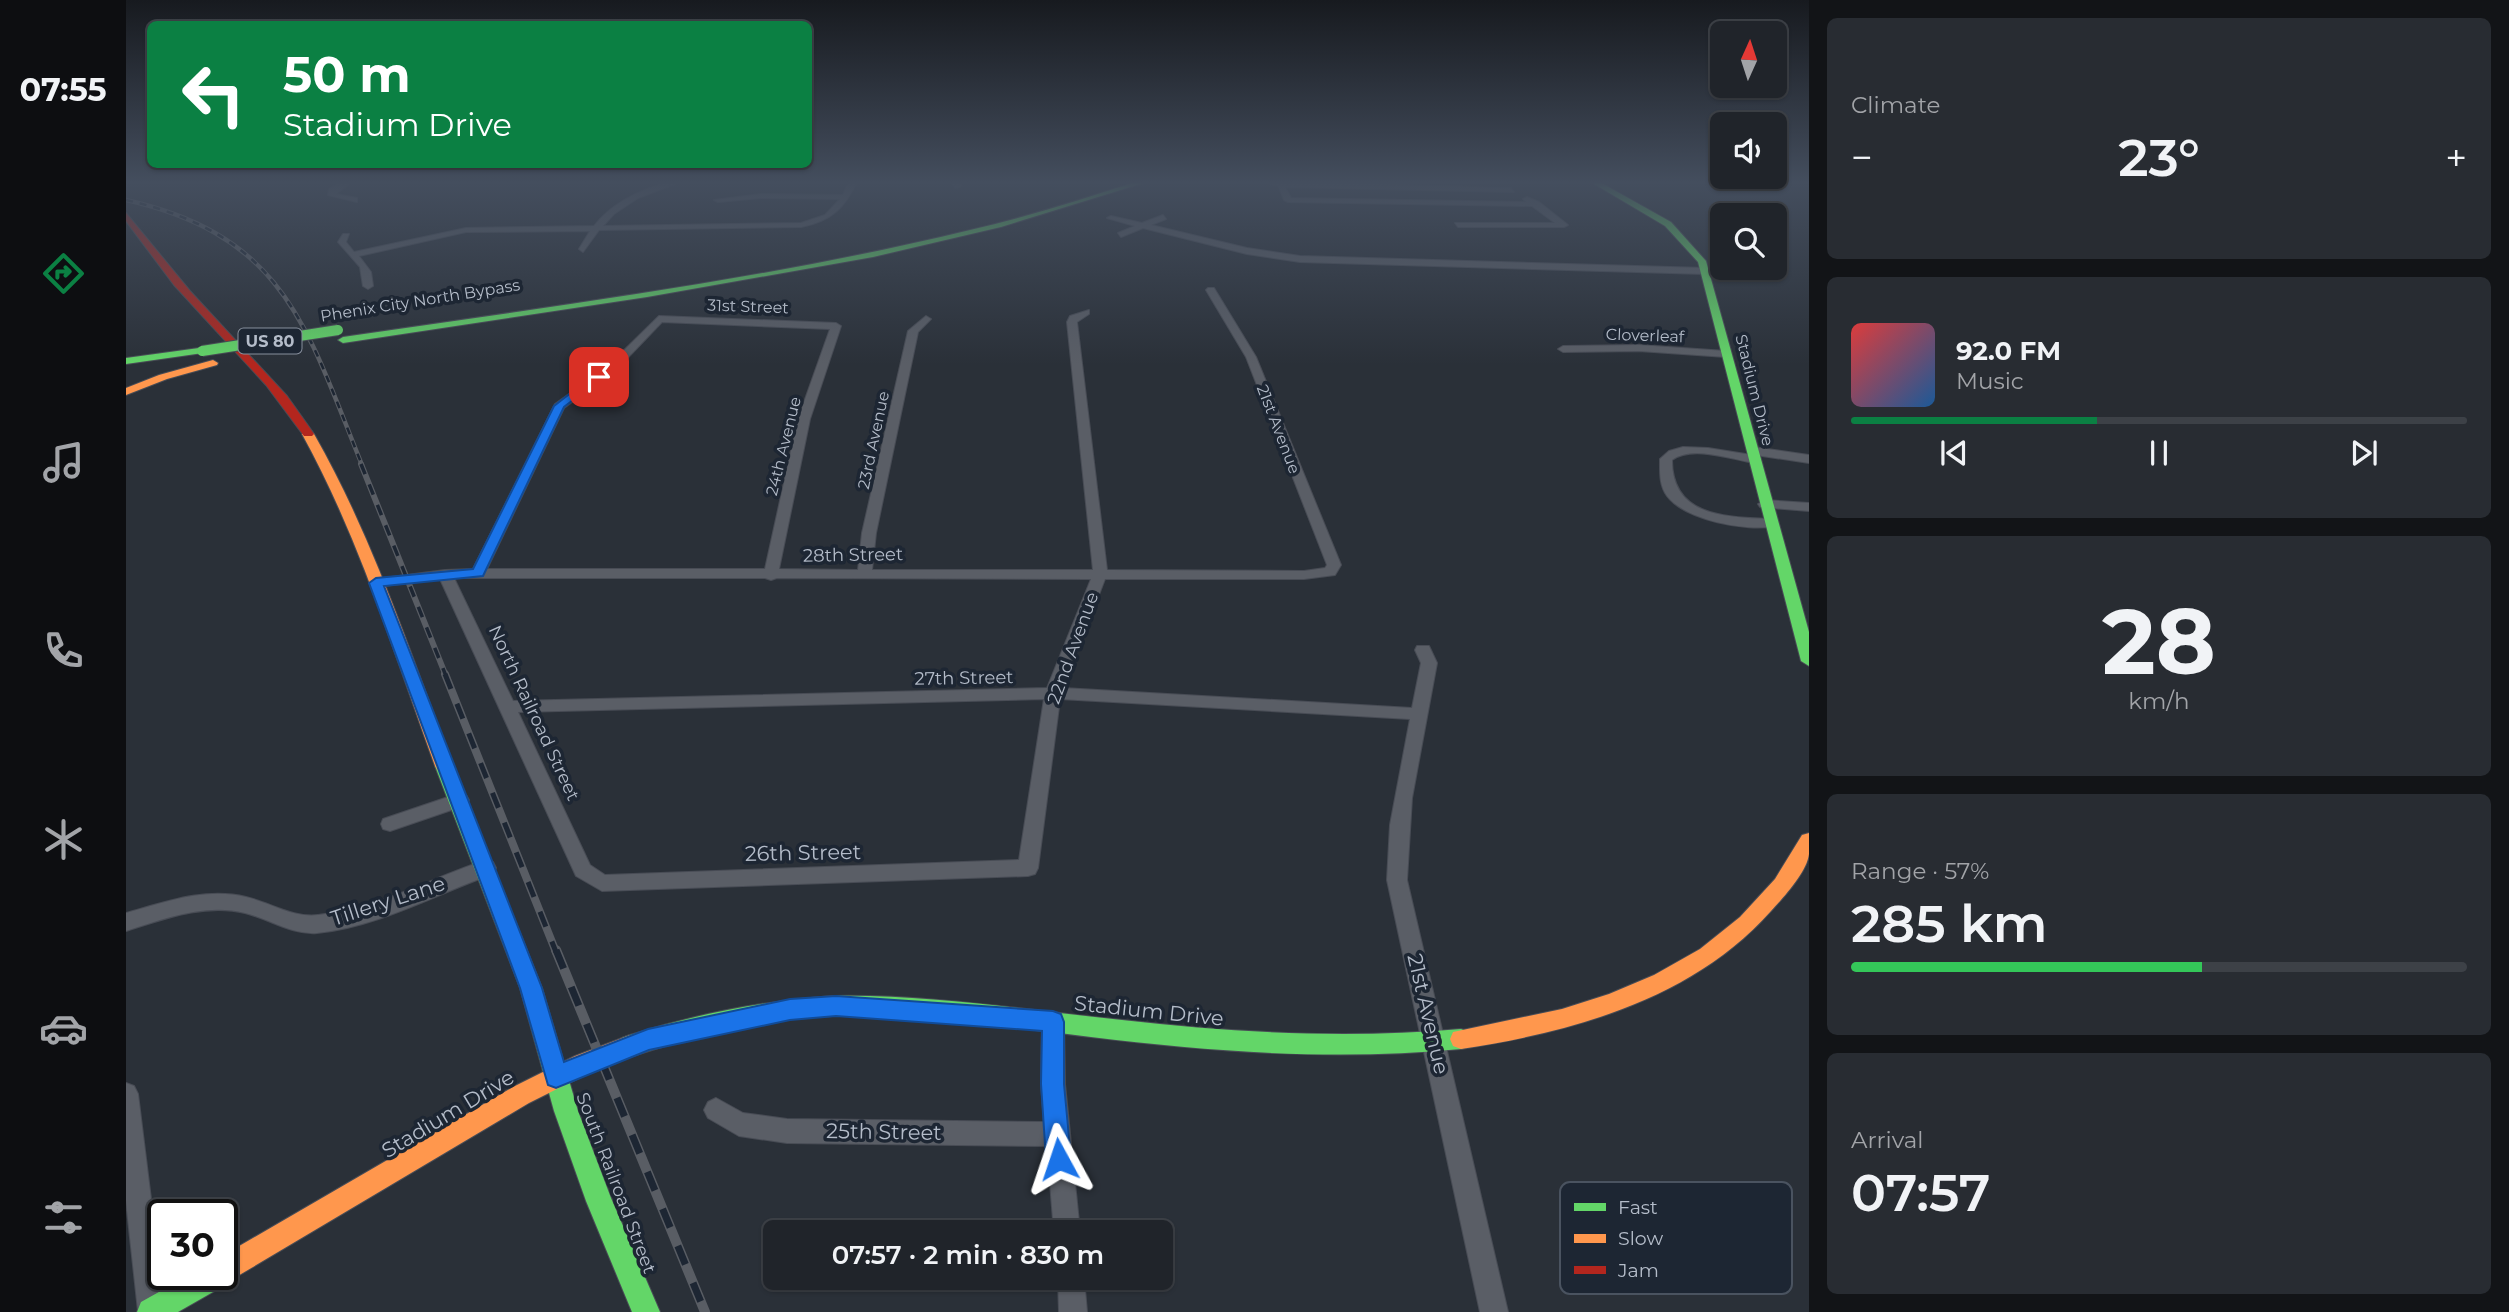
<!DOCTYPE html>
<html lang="en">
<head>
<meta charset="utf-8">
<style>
	:root { --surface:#20242a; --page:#282c32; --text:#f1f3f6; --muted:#a2a4a8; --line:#3d4147; --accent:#0b8043 }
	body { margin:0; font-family:Montserrat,sans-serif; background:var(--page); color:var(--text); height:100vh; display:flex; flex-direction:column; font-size:26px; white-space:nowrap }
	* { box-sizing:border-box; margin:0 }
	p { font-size:23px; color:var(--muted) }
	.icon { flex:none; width:38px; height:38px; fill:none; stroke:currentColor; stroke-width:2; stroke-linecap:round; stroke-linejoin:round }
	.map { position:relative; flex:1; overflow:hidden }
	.sheet { display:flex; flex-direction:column; gap:18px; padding:18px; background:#121417; width:700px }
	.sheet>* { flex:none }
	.guide { position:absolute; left:21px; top:21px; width:665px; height:147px; border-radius:10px; box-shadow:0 2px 5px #0004,0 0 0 2px var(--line); background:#0b8043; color:#fff; overflow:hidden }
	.needle { width:46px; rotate:3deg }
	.tools { position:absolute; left:1584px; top:21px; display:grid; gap:14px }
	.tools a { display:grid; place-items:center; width:77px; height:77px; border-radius:10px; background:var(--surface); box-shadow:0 2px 5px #0004,0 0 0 2px var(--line); font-size:35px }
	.speed { position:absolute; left:21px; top:1199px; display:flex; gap:14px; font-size:35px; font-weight:700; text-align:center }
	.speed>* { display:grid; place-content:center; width:91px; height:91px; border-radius:50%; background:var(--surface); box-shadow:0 2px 5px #0004,0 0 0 2px var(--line); line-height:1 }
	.speed .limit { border:4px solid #111; border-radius:10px; background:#fff; color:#111 }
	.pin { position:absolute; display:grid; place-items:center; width:60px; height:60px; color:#fff; margin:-30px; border-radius:14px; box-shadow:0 4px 10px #0006 }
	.me { position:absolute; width:77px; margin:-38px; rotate:355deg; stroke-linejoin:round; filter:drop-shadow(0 0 5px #0008) }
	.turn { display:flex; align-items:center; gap:24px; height:147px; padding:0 21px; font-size:32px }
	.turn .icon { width:91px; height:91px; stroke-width:2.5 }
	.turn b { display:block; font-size:49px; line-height:60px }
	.big { font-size:52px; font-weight:600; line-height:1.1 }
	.sheet .tile { flex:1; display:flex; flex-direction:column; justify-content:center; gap:10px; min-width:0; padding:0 24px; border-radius:10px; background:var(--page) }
	.sheet .dial { align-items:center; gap:0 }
	.dial b { font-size:91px; line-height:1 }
	.song { display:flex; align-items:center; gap:21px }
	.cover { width:84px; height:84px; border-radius:10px; background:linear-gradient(135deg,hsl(0 70% 55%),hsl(210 70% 35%)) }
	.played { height:7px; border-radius:4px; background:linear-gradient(90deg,var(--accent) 40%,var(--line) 40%) }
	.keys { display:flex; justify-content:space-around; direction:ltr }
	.heat { display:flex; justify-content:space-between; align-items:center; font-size:38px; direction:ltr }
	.charge { height:10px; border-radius:5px; background:linear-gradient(90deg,#34c759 57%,var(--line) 0) }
	.trip { position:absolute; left:637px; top:1220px; width:410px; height:70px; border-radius:10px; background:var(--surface); box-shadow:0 2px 5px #0004,0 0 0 2px var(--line); font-weight:600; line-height:70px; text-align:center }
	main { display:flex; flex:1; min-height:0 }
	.dock { display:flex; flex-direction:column; width:126px; justify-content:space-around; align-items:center; background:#0d0e11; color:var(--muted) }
	.dock .icon { width:49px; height:49px }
	.dock .active { color:var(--accent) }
	.dock b { font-size:32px; color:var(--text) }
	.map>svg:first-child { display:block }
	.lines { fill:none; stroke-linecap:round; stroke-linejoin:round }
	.street-casing { stroke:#484c55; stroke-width:2 }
	.fast-casing { stroke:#484c55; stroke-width:2 }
	.slow-casing { stroke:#484c55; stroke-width:2 }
	.jam-casing { stroke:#484c55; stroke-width:2 }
	.street { fill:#5a5e66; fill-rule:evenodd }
	.fast { fill:#63d668; fill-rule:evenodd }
	.slow { fill:#ff974d; fill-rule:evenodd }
	.jam { fill:#b3261e; fill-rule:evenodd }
	.rail-far3-casing { stroke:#595d64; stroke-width:4.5 }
	.rail-far2-casing { stroke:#595d64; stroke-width:6 }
	.rail-far1-casing { stroke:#595d64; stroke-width:8 }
	.rail-casing { stroke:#595d64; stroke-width:10 }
	.rail-far3 { stroke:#1d2633; stroke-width:2.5; stroke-dasharray:7; stroke-linecap:butt }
	.rail-far2 { stroke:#1d2633; stroke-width:3.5; stroke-dasharray:11; stroke-linecap:butt }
	.rail-far1 { stroke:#1d2633; stroke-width:5; stroke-dasharray:16; stroke-linecap:butt }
	.rail { stroke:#1d2633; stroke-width:7; stroke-dasharray:20; stroke-linecap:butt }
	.fast-bridge-casing { stroke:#474c53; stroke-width:12; stroke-linecap:butt }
	.fast-bridge { stroke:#63d668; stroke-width:10 }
	.route { fill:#1a73e8; stroke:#114b97; stroke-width:2 }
	.labels { text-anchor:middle; stroke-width:7; stroke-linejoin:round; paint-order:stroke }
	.far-street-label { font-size:16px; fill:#b4bcc9; stroke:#1d2633 }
	.shield { fill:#1d2633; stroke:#878f9c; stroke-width:2 }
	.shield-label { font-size:16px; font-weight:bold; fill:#b4bcc9 }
	.street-label { font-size:18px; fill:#b4bcc9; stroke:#1d2633 }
	.near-street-label { font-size:21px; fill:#b4bcc9; stroke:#1d2633 }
	.key { fill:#1d2633; stroke:#4a5360; stroke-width:2 }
	.key-label { font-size:19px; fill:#b4bcc9 }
</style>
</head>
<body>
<main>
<nav class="dock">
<b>07:55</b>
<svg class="icon active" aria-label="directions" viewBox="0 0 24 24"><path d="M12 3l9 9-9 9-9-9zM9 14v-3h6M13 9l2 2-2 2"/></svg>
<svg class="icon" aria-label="music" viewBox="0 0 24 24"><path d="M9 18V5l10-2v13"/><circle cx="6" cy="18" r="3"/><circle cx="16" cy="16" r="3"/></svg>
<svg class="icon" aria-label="phone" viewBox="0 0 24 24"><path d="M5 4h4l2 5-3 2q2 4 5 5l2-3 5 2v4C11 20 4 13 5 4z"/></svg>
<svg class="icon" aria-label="climate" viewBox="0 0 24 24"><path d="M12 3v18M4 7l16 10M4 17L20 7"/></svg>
<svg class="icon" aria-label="car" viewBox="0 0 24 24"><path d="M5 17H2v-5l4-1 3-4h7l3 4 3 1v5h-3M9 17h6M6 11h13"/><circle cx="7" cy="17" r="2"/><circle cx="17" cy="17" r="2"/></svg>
<svg class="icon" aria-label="filters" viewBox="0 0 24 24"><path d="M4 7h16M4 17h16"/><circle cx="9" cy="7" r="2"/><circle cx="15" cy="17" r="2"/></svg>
</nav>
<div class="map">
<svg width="1683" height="1312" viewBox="0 0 1683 1312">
	<rect width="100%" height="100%" fill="#2a3038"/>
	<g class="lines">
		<g class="street-casing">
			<g id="street">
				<path d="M218 181H227L210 194 231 198V202L202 195 203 189Z"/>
				<path d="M545 181H557L512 198 488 214 477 226 675 223 699 215 714 199 635 198 592 202 588 200 635 194 717 195 723 181H731C719 208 705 221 675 227L473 230 457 252 453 249 464 231 340 232 233 256 245 272 247 286 242 289 237 286 234 267 212 242 217 234H223L220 242 228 252 340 228 468 226C487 202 516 189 545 181Z"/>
				<path d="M825 181H833L836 186 829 188Z"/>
				<path d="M1131 181 1385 188 1388 192 1159 187 1165 198 1400 202 1397 199 1401 197 1413 202 1442 225 1438 227H1332L1329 223H1429L1406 206 1162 202 1158 200 1152 185Z"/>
				<path d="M1037 215 1040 219 1025 225 1121 248 1174 256 1579 268 1583 271 1579 274 1174 262 1121 254 1017 228 995 237 992 233 1009 226 981 218 985 216 1016 223Z"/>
				<path d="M1082 288H1088L1130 357 1215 565 1209 575 1178 579H979L937 688 1286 708 1295 663 1289 650 1291 646H1303L1311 663 1286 798 1281 880 1382 1312H1354L1261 880 1264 825 1284 719 934 699 912 868 909 874 902 876 476 891 450 876 314 579 250 587 243 583 250 579 319 570 347 569 429 404 482 366 533 316 710 323 715 326 684 419 653 569 732 570 736 533 782 331 800 316 805 319 792 332 750 533 746 570H967L941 322 944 316 963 310V314L951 322 981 570 1178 571 1199 568 1201 565 1120 357 1080 290ZM536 322 704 329 672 419 639 569H361L438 408 490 370ZM328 578H639L645 580 651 578 965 579 921 688 387 701ZM918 699 893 860 479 875 464 865 392 712Z"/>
				<path d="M1513 345 1600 351 1605 354 1600 357 1513 351 1437 352 1432 349 1437 346Z"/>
				<path d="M1557 447 1582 448 1632 456 1634 459 1628 463C1605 459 1566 445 1546 460 1546 517 1600 517 1644 519L1649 520V526C1621 532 1559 520 1541 496 1533 485 1534 472 1534 459L1543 451Z"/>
				<path d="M1627 447 1683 455V463L1623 454V448Z"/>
				<path d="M1639 500 1683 503V511L1634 507 1632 504Z"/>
				<path d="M334 793 340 795 343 800 340 805 264 831 257 829 255 824 257 819Z"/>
				<path d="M360 860 367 862 370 868 367 874C310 894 252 927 191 933 165 935 144 919 119 913 79 903 38 919 0 931V913C39 902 80 887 120 897 145 903 167 918 192 915 251 909 305 878 360 860Z"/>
				<path d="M927 1012 935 1015 938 1022 939 1084 954 1232H928L921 1146 661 1143 613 1136 582 1118 578 1110 582 1102 590 1098 617 1113 661 1119 918 1122 915 1084 916 1022 919 1015Z"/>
				<path d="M0 1083 8 1086 12 1094 39 1312 12 1311 0 1201Z"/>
				<path d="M932 1278H958L961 1312H933Z"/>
			</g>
		</g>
		<g class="fast-casing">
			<g id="fast">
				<path d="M1012 181H1024L875 227 747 257 521 297 217 343 212 340 217 337C427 306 638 280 844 230 901 217 957 199 1012 181Z"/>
				<path d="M1463 181H1472L1545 222 1580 261 1683 632V666L1675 661 1572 262 1539 226Z"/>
				<path d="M73 348 77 349V353L0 364V358Z"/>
				<path d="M318 760 324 761 327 766 416 988 452 1111 485 1198 534 1312H506L460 1201 428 1111 394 988 309 766 312 761Z"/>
				<path d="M706 996C803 994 900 1010 996 1020 1110 1033 1221 1039 1335 1029L1343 1032 1346 1039 1343 1046 1335 1049C1210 1061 1089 1052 965 1037 880 1027 792 1012 706 1016 637 1019 570 1035 504 1057L496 1054 493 1046 496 1038 504 1035C570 1014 637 1001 706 996Z"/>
				<path d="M96 1263 101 1264 104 1274 101 1284 52 1312H11L15 1302 65 1274H96Z"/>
			</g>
		</g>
		<g class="slow-casing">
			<g id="slow">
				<path d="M87 360 92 363 91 365 41 379 0 395V388L33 375Z"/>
				<path d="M182 430 188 434C248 539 284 653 327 766L324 771H312L309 766C268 653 234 539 176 434Z"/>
				<path d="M1683 833C1683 839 1683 847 1683 854 1681 872 1657 898 1645 911 1567 999 1447 1032 1335 1049L1327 1046 1324 1039 1327 1032 1436 1009 1483 994 1528 975 1574 949 1614 917 1649 879 1676 835Z"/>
				<path d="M504 1035 512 1038 515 1046 512 1054 465 1072 403 1103 105 1280 96 1284 87 1280 84 1274H96V1256L387 1087 449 1056Z"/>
			</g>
		</g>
		<g class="jam-casing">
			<path id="jam" d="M0 213 64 291 161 396 188 434 186 436H178L140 385 48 285 0 221Z"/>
		</g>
		<use href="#street" class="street"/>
		<use href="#fast" class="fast"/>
		<use href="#slow" class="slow"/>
		<use href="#jam" class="jam"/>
		<g class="rail-far3-casing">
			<path id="rail-far3" d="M0 200C160 236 181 329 236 465"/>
		</g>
		<g class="rail-far2-casing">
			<path id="rail-far2" d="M235 464 320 676"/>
		</g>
		<g class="rail-far1-casing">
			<path id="rail-far1" d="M319 674 430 952"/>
		</g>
		<g class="rail-casing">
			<path id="rail" d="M430 950 579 1312"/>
		</g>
		<use href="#rail-far3" class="rail-far3"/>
		<use href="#rail-far2" class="rail-far2"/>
		<use href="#rail-far1" class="rail-far1"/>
		<use href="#rail" class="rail"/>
		<g class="fast-bridge-casing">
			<path id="fast-bridge" d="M76 351 212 330"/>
		</g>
		<use href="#fast-bridge" class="fast-bridge"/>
	</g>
	<linearGradient id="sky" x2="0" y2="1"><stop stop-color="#171a1f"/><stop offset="0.5" stop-color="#444e5e"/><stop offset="1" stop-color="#444e5e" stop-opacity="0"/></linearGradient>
	<rect width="1683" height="365" fill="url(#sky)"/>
	<path class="route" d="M469 374 478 377 438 407 357 576 258 586 416 988 438 1062 522 1029 664 999 710 996 927 1011 935 1014 938 1022V1084L945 1159 941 1168 933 1171 924 1168 920 1159 915 1084 916 1031 710 1016 664 1020 523 1050 430 1088 422 1085 394 988 243 583 250 578 347 569 428 406Z"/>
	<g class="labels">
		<g class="far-street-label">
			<text transform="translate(294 300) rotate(-9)" y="6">Phenix City North Bypass</text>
			<text transform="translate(622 306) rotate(2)" y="6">31st Street</text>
			<text transform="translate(1519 335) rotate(2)" y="6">Cloverleaf</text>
			<text transform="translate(1629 390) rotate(76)" y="6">Stadium Drive</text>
			<text transform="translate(1153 429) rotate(69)" y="6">21st Avenue</text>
			<text transform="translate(747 440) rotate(-78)" y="6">23rd Avenue</text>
			<text transform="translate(657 446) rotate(-76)" y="6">24th Avenue</text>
		</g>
		<rect class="shield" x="112.5" y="328.5" width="63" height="25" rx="5"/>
		<g class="shield-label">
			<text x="144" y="347">US 80</text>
		</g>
		<g class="street-label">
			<text transform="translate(727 555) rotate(-1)" y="6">28th Street</text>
			<text transform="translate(947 648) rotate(-70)" y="6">22nd Avenue</text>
			<text transform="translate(838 678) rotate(-1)" y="6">27th Street</text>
			<text transform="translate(408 713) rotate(65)" y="6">North Railroad Street</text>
			<text transform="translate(490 1183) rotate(69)" y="6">South Railroad Street</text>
		</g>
		<g class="near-street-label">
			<text transform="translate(677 853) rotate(-1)" y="7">26th Street</text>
			<text transform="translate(262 901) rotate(-18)" y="7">Tillery Lane</text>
			<text transform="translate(1023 1011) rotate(6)" y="7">Stadium Drive</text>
			<text transform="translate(1302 1014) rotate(77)" y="7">21st Avenue</text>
			<text transform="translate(322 1114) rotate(-31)" y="7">Stadium Drive</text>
			<text transform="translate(758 1132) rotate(1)" y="7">25th Street</text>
		</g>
	</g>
	<rect x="1434" y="1182" width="232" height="112" rx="10" class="key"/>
	<rect x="1448" y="1203" width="32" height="8" fill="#63d668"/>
	<rect x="1448" y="1234" width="32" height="9" fill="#ff974d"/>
	<rect x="1448" y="1266" width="32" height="8" fill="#b3261e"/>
	<g class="key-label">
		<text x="1492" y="1214">Fast</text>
		<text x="1492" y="1245">Slow</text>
		<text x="1492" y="1277">Jam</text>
	</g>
</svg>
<div class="tools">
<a><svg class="needle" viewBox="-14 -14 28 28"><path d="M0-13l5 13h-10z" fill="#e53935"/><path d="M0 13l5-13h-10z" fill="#a2a4a8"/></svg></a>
<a><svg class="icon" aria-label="sound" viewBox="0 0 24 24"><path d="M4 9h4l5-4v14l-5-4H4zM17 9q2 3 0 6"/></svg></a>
<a><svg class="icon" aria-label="search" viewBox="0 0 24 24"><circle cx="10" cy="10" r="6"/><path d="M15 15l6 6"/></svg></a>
</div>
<div class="speed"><div class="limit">30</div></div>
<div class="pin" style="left:473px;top:377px;background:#d93025"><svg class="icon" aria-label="arrive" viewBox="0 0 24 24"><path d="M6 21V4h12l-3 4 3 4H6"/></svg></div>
<svg class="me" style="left:933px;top:1159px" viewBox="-20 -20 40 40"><path d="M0-17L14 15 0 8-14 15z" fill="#1a73e8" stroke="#fff" stroke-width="4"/></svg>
<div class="trip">07:57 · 2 min · 830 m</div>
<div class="guide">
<div class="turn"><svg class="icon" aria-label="left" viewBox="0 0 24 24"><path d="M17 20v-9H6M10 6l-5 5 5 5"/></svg><div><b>50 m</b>Stadium Drive</div></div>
</div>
</div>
<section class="sheet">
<div class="tile"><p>Climate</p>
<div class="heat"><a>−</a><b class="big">23°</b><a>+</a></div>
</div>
<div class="tile">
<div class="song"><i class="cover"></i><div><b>92.0 FM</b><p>Music</p></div></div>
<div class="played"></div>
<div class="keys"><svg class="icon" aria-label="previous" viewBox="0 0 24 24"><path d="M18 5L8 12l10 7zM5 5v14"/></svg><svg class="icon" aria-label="pause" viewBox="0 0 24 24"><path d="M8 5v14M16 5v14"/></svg><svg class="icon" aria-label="next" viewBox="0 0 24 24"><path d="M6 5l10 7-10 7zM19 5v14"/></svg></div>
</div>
<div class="tile dial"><b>28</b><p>km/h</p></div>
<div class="tile"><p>Range · 57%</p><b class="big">285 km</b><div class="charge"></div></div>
<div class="tile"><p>Arrival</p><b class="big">07:57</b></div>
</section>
</main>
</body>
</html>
